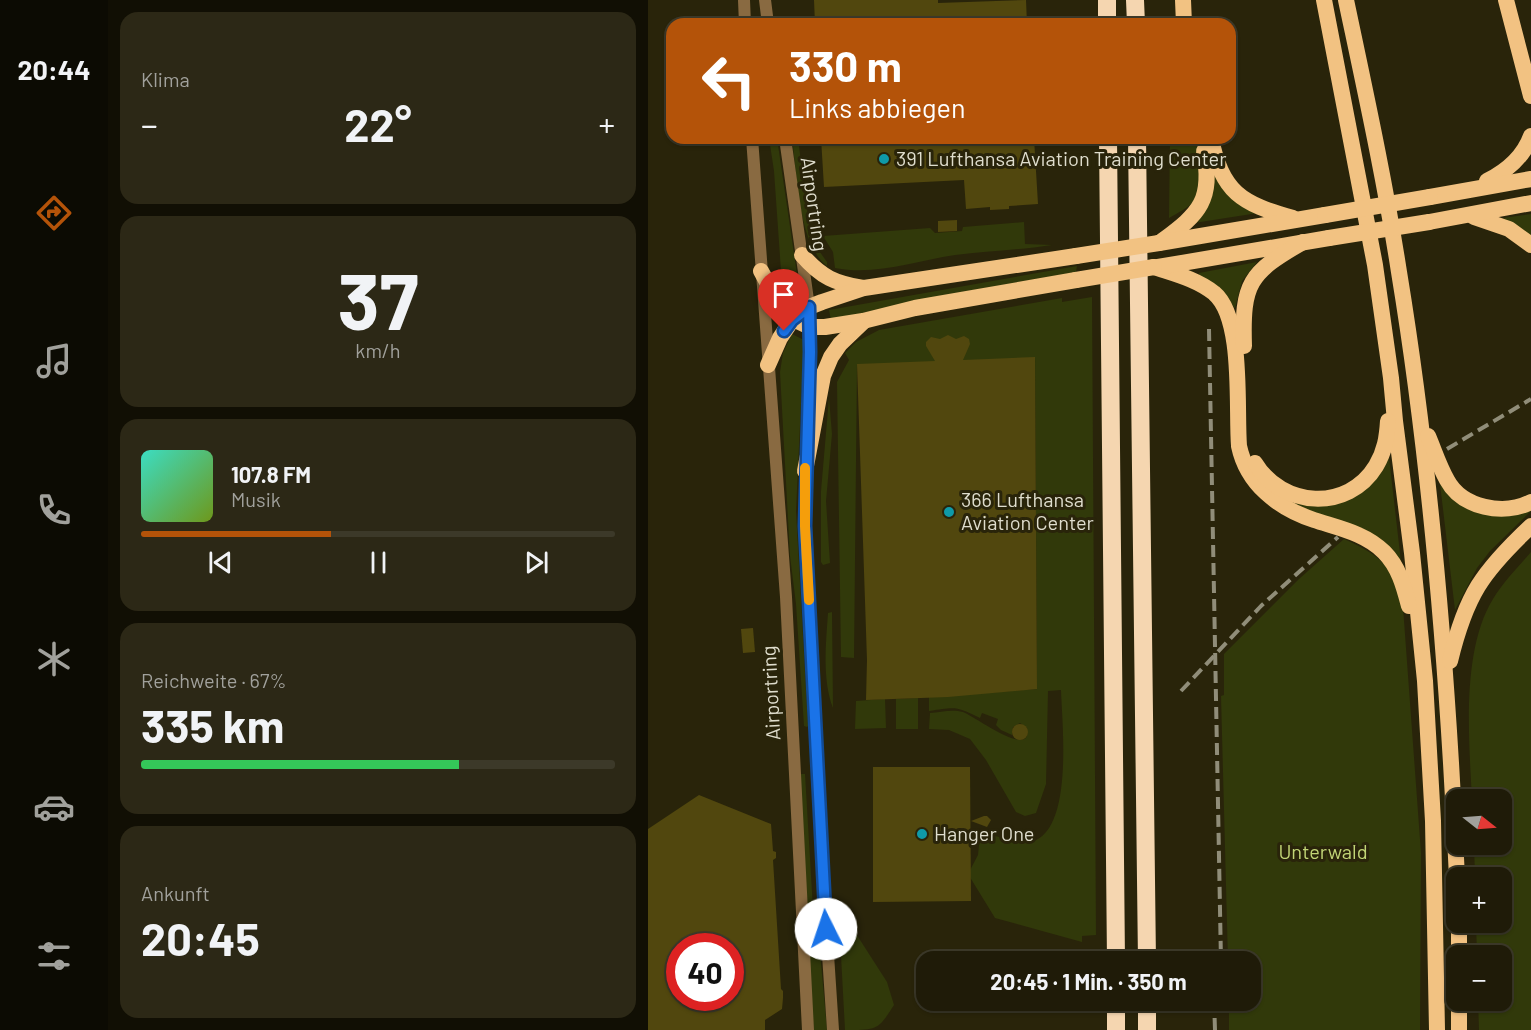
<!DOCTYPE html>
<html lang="de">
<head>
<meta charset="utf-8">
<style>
	:root { --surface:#1f1b08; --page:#2c2816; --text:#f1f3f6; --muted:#a1a19c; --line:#3c3929; --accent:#b45309 }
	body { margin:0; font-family:Barlow,sans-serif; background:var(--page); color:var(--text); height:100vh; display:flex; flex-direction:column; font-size:22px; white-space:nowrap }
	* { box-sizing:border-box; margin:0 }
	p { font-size:20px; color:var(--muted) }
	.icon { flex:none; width:33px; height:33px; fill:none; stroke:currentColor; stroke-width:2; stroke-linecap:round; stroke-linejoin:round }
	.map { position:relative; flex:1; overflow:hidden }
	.sheet { display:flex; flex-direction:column; gap:12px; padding:12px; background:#110f04; width:540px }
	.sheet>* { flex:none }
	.hud { position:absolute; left:18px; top:18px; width:570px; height:126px; border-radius:18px; box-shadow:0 2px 4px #0004,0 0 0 2px var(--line); background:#b45309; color:#fff; overflow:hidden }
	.needle { width:39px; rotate:107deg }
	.tools { position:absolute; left:798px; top:789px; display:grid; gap:12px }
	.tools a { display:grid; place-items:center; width:66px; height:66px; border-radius:12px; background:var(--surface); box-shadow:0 2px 4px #0004,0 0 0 2px var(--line); font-size:30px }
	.speed { position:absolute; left:18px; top:933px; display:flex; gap:12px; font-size:30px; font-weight:700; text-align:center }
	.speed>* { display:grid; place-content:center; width:78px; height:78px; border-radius:50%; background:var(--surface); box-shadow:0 2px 4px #0004,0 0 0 2px var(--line); line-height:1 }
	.speed .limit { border:9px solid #d22; background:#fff; color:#111 }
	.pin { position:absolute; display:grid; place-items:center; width:51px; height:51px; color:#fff; margin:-62px -26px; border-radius:50% 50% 50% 0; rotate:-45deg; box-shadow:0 0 6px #0007 }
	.pin .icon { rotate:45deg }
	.me { position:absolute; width:66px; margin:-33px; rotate:356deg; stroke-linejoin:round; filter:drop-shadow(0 0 4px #0008) }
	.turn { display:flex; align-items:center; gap:21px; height:126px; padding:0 24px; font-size:27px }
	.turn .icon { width:78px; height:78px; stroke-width:2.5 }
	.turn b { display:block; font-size:42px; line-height:51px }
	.big { font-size:45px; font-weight:700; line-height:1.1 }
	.sheet .tile { flex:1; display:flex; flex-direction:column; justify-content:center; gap:9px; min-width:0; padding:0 21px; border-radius:18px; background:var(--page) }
	.sheet .dial { align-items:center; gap:0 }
	.dial b { font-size:78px; line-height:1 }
	.song { display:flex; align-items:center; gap:18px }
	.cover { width:72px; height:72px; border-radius:9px; background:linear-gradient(135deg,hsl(170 70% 55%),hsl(80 70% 35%)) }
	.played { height:6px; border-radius:3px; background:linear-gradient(90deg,var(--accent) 40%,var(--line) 40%) }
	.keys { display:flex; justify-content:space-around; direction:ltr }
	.heat { display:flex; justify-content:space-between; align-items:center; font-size:33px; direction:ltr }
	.charge { height:9px; border-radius:4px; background:linear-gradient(90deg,#34c759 67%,var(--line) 0) }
	.trip { position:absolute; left:268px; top:951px; width:345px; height:60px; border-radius:18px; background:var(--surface); box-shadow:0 2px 4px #0004,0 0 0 2px var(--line); font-weight:700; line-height:60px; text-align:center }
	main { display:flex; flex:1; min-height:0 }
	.tabs { display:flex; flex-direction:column; width:108px; justify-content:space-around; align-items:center; background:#0c0b03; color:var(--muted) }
	.tabs .icon { width:42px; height:42px }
	.tabs .on { color:var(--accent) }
	.tabs b { font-size:27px; color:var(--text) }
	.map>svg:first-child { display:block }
	.green { fill:#31390a }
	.building { fill:#51470e; fill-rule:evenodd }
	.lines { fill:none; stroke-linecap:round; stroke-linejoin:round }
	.tertiary { stroke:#896a41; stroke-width:12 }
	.trunk { stroke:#f2c282; stroke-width:16 }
	.motorway { stroke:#f5d6b0; stroke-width:18 }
	.rail { stroke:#908d79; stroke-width:4; stroke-dasharray:12 6; stroke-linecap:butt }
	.trunk-bridge { stroke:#f2c282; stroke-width:16 }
	.route-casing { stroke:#114b97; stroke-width:15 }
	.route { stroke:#1a73e8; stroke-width:10 }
	.slow { stroke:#f59e0b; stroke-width:10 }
	.culture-dot { fill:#0f9aa8; stroke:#29240a; stroke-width:2 }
	.labels { text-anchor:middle; stroke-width:6; stroke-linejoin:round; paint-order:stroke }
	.poi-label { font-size:20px; fill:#dfddcd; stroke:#29240a; text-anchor:start }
	.street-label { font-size:20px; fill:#dfddcd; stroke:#29240a }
	.park-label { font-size:20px; fill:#c2d576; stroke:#29240a }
</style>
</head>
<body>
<main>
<nav class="tabs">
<b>20:44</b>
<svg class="icon on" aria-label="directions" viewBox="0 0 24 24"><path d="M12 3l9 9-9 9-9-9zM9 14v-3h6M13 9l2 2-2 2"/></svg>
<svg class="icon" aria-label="music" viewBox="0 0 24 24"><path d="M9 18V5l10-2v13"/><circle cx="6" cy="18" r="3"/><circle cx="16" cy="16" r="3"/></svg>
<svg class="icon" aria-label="phone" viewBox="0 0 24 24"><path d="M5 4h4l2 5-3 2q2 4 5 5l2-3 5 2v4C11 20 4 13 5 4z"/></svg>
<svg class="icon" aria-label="climate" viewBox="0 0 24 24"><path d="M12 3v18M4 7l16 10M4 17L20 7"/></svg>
<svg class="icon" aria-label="car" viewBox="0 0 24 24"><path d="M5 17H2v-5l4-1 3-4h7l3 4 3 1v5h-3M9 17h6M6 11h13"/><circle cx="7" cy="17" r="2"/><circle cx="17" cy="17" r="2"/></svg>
<svg class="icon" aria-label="filters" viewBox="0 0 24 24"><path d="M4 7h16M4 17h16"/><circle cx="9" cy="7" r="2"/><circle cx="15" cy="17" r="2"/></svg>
</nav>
<section class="sheet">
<div class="tile"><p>Klima</p>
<div class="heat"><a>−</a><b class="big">22°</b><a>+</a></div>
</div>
<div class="tile dial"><b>37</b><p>km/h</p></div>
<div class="tile">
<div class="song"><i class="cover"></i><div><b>107.8 FM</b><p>Musik</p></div></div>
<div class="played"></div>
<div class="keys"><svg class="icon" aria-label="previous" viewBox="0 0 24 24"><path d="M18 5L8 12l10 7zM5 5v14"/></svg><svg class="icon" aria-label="pause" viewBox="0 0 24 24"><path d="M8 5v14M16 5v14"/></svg><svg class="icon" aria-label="next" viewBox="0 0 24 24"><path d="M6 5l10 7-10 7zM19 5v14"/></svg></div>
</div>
<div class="tile"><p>Reichweite · 67%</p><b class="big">335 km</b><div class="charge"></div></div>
<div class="tile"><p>Ankunft</p><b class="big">20:45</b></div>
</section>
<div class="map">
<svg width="883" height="1030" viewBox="0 0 883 1030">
	<rect width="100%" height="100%" fill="#29240a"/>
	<g class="green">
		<path d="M121 138H129L151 288 149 297 144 301 138 297 134 285 126 171Z"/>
		<path d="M144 138H150L162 233 169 248 179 262V266C150 244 149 174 144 138Z"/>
		<path d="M522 138H548C552 157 560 186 545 202 539 209 529 213 521 218Z"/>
		<path d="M565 168 610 213 546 223Z"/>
		<path d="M883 214V237L855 218Z"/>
		<path d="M376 222 377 244 404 245C372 250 339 251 307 255 266 261 228 276 187 268L185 252 175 236 282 228 287 233 314 231 315 227Z"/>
		<path d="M609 262 594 281 587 308 551 275V273Z"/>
		<path d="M429 266 428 272 291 296 183 320 181 310Z"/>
		<path d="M444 297 448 935 434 936V942L347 918 320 874 330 855 332 835C338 835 345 835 351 837 362 839 371 845 383 842 426 831 414 724 413 690L400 691 398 784 388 813 377 816 368 812 338 760 322 739 301 730 281 729 282 713C293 712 304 709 315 712 325 715 385 761 379 728L372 723 365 727 364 735 353 730 348 725 350 719 334 713 332 718C308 706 308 707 281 711V697L389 689 387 358 209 365 206 658 193 657 189 382 201 360 197 353 208 342 231 330 414 298V302Z"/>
		<path d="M144 334 156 340 148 511 160 726 159 727 156 726 148 604 142 556 132 372 135 353Z"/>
		<path d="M181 398 184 434 178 501 182 563 175 565 173 562V491Z"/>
		<path d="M741 457 753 562 645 504 642 500 678 504Z"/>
		<path d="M792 484 808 498 883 511 842 551 829 568 807 610Z"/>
		<path d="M696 539C733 556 746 566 755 607L773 853 772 1030H581V1001L603 1000V962L580 961 573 696 576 695V654L651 579Z"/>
		<path d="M883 552V1030H831L830 1001 854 1000V956L829 955 828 923 854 922V878L827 877 826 845 854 844V800L824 799C821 740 813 651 845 599 855 582 870 567 883 552Z"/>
		<path d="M184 612 185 708C174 679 178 643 180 613Z"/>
		<path d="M270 698V729H248V699Z"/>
		<path d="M237 699 238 728 207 729 208 701Z"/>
		<path d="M152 774H157L165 909 172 952 179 1030H166L164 1015Z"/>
		<path d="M196 915 239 982 246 1005C230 1030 230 1030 197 1030L192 937Z"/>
	</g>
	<g class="building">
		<path d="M166 0H290V3L378 0 379 24H167Z"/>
		<path d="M173 138H386L390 204 361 206V209L342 210V207L318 209 316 180 176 187Z"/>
		<path d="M309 220V231L290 232V221Z"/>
		<path d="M300 335 308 339 316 336 321 339 322 344 315 360 387 357 389 689 300 697 218 700 219 660 209 364 287 361 278 346V342L283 337 292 339Z"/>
		<path d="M105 628 107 652 95 653 93 629Z"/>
		<circle cx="372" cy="732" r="8"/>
		<path d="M225 767H322L323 901 225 902Z"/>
		<path d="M51 795 123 824 125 851 128 852V858L125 860 133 989 135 991V998L134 1009 117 1020V1030H0V829ZM32 946H82V998H32Z"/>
		<path d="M336 816H339L343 820 339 827 323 821Z"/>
	</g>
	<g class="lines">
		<g class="tertiary">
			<path d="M96 0 97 24"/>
			<path d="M117 0 120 24"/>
			<path d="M104 138 138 597 160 1030"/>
			<path d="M137 138 161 307 162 352 159 426"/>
			<path d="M158 464 157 526 174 864 185 1030"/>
		</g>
		<g class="trunk">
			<path d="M535 0 536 24"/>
			<path d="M676 0 727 265 743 378 747 421 764 553 777 681 785 821 789 1030"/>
			<path d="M698 0C717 90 737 181 751 272 784 473 800 675 809 878"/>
			<path d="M858 0 883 96"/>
			<path d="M563 138C573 192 594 204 645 218"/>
			<path d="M839 181C859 171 875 158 883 136"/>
			<path d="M782 197 883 179"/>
			<path d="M826 217 861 229 883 245"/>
			<path d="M781 222 883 203"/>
			<path d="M514 241C552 213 565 200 556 151"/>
			<path d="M511 243 677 215"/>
			<path d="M154 255C174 278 187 283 215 288"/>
			<path d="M506 267C527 274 548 279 566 293 596 318 588 407 591 446 599 484 630 508 666 520 690 528 717 533 736 552 751 567 756 587 761 606"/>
			<path d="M510 267 681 238"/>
			<path d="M113 271 137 315 162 327H177L215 321 267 308 428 280"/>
			<path d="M596 346C594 283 601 273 655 242"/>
			<path d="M120 365 132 338 144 320 161 307 174 302 216 288 428 256"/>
			<path d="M780 436C786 450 791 466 799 480 814 508 856 516 883 502"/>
			<path d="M607 463C634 508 700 512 728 466 737 451 739 437 740 421"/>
			<path d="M157 471 175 376 183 357 192 344 215 322"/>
			<path d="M802 661C818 595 834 572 883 526"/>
			<path d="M811 922V956"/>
			<path d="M811 1030V1000"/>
		</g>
		<g class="motorway">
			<path d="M459 0V24"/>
			<path d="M487 0 488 24"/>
			<path d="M460 138 468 962"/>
			<path d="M489 138 499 962"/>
			<path d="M468 1000V1030"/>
			<path d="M499 1030V1000"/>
		</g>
		<g class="rail">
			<path d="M561 329 573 962"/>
			<path d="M799 449 883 399"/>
			<path d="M533 691 613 606 690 537"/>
			<path d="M566 1000 567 1030"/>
		</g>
		<g class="trunk-bridge">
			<path d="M677 215 782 197"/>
			<path d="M681 238 781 222"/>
			<path d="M428 256 511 243"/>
			<path d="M428 280 506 267"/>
		</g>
	</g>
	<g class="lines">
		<g class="route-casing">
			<path id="route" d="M136 331 144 320 161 307 162 352 157 526 178 929"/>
		</g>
		<use href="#route" class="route"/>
		<path class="slow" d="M157 468V526L161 600"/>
	</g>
	<g class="culture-dot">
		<circle cx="236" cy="159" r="6"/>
		<circle cx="301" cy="512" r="6"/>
		<circle cx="274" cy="834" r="6"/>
	</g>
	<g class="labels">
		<g class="poi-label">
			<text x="248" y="166">391 Lufthansa Aviation Training Center</text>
			<text x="313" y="507">366 Lufthansa<tspan x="313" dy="23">Aviation Center</tspan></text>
			<text x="286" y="841">Hanger One</text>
		</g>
		<g class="street-label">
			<text transform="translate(166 204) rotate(82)" y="7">Airportring</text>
			<text transform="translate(123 693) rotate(-93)" y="7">Airportring</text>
		</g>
		<g class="park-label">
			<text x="675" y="859">Unterwald</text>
		</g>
	</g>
</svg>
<div class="tools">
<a><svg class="needle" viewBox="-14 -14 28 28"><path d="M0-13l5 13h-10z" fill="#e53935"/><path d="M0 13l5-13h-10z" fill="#a1a19c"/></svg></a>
<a>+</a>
<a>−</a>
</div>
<div class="speed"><div class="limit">40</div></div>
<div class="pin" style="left:136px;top:331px;background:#d93025"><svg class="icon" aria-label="arrive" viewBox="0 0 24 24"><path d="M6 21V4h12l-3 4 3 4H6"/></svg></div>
<svg class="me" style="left:178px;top:929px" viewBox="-20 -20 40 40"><circle r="19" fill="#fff"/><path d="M0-13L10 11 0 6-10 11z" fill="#1a73e8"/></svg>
<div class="trip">20:45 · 1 Min. · 350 m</div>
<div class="hud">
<div class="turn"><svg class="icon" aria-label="left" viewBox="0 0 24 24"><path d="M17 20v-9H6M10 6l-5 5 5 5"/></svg><div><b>330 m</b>Links abbiegen</div></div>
</div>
</div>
</main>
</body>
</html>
